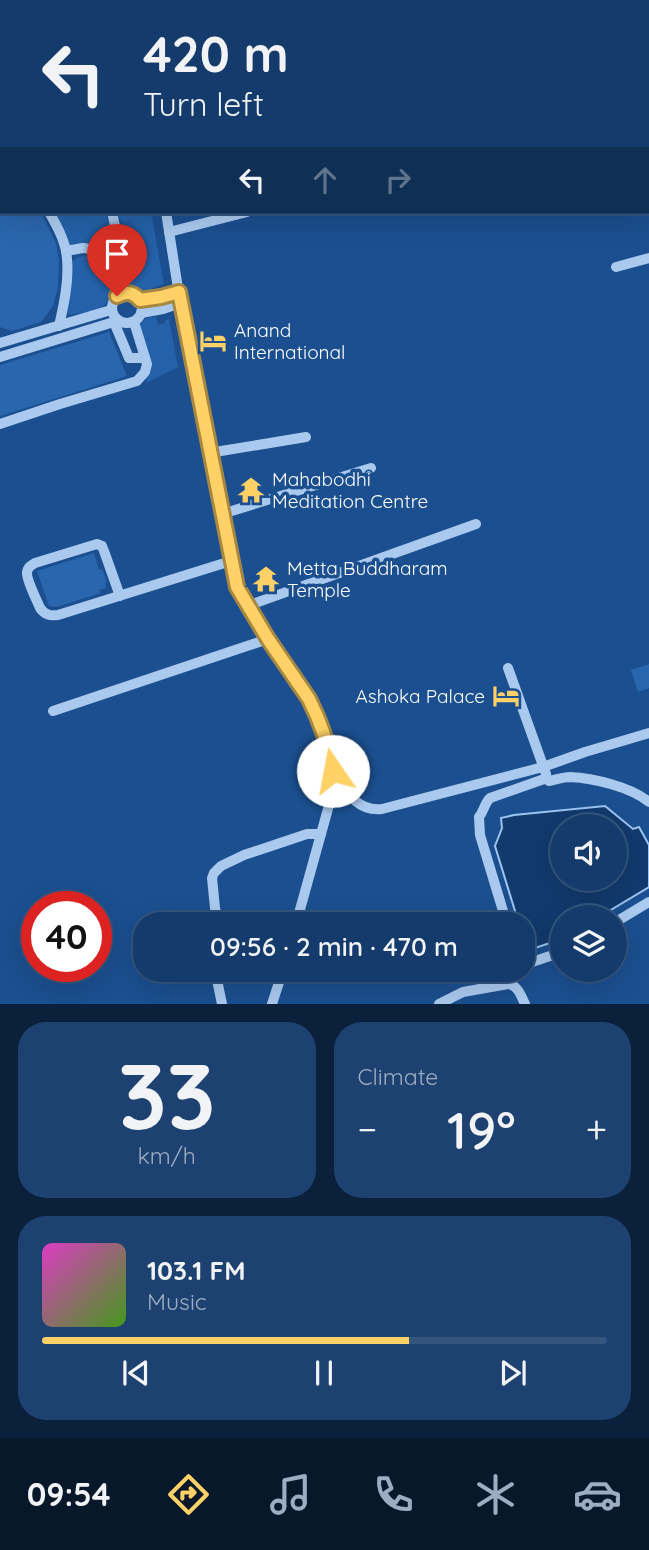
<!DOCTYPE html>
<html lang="en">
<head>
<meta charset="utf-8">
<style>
	:root { --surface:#143b6b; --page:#1d4271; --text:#f1f3f6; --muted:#9dadc1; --line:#33557e; --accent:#ffd166 }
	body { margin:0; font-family:Quicksand,sans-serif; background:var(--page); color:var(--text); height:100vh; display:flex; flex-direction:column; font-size:26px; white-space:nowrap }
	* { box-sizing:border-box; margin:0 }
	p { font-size:23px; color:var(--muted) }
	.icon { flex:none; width:38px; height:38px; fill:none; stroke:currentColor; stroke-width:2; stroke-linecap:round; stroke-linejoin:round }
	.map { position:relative; height:1004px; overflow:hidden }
	.side { display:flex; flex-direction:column; gap:18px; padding:18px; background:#0b203b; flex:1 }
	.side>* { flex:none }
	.guide { position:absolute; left:0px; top:0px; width:649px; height:214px; box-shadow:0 7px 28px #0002,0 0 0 2px var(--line); background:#143b6b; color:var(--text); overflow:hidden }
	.fabs { position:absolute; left:550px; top:814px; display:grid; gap:14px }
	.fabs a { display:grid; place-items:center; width:77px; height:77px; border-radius:50%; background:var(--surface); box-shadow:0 7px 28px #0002,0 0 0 2px var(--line); font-size:35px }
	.speed { position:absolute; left:21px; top:891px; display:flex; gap:14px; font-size:35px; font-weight:700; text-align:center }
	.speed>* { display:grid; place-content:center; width:91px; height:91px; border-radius:50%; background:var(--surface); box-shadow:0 7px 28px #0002,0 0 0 2px var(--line); line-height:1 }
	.speed .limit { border:10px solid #d22; background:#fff; color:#111 }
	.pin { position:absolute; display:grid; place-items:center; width:60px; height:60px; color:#fff; margin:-72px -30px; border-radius:50% 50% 50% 0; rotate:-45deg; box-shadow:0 0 7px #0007 }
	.pin .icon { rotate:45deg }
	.me { position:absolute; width:77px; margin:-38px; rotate:348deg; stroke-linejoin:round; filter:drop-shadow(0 0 5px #0008) }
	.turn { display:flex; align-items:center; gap:24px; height:147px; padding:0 28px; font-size:32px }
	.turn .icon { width:91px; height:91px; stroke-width:2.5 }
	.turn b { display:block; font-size:49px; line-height:60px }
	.lanes { display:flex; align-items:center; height:66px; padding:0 28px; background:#0003; justify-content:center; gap:35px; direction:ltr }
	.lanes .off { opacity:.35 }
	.big { font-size:52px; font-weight:600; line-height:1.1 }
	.side .tile { flex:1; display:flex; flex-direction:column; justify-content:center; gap:10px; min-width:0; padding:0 24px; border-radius:28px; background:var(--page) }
	.side .dial { align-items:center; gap:0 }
	.dial b { font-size:91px; line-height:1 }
	.song { display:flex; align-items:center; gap:21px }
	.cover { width:84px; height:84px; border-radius:10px; background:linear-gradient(135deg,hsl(310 70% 55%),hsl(100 70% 35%)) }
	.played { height:7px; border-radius:4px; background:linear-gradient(90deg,var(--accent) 65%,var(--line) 65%) }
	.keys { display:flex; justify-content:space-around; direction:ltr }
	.heat { display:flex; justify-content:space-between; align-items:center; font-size:38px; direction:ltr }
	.side .tiles { flex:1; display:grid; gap:18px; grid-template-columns:1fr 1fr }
	.tile:last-child { grid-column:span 2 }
	.trip { position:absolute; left:133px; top:912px; width:402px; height:70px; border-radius:28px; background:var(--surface); box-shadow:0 7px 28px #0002,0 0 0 2px var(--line); font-weight:600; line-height:70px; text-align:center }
	.menu { display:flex; height:112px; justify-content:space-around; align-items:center; background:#08182b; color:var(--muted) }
	.menu .icon { width:49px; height:49px }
	.menu .current { color:var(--accent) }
	.menu b { font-size:32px; color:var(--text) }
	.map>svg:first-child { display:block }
	.green { fill:#2461a8 }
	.water { fill:#123a6d; stroke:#9cc4f0; stroke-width:2; fill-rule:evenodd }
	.building { fill:#2a66ad }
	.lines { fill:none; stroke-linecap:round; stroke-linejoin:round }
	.minor { stroke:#a9c9ee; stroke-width:10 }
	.route-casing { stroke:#a68842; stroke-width:18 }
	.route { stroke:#ffd166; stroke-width:12 }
	.labels { text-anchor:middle; stroke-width:7; stroke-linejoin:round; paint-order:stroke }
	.poi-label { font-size:19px; fill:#fff; stroke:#1b4f8f; text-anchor:start }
</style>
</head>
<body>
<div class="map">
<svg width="649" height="1004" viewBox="0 0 649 1004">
	<rect width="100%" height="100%" fill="#1b4f8f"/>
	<g class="green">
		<path d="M53 212H105L115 239 107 249 95 242 69 246Z"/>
		<path d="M117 212H151L164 284 152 288V291L143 293 124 285C123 280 116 259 116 256 117 252 121 250 123 247 128 235 120 222 117 212Z"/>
		<path d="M89 255C93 256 97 256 100 258 117 266 117 297 102 307 93 313 79 313 68 315 67 297 67 278 73 260L79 257Z"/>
		<path d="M156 317 158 325 165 323V320L169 319 178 367 147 383 146 378 151 369 139 325 146 318Z"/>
	</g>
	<path class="water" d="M605 806 633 829 639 827 649 845V887L599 917H562V939L526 951 523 941V924H519L495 846 502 828 501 818 514 815ZM562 826H614V878H562Z"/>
	<g class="building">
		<path d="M0 212H41L56 243 59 260 58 287 53 306 41 322 12 331 0 327Z"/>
		<path d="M109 332 127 376 0 416V365Z"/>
		<path d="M94 553 99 570 102 569 107 582 105 583 106 588 99 590 101 593 56 607 49 606 37 571Z"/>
		<path d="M649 664V688L638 692 631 670Z"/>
	</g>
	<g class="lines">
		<g class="minor">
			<path d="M98 0 99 2"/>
			<path d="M342 0 345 2"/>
			<path d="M611 0 612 2"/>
			<path d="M360 2 366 0"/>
			<path d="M416 2 423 0"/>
			<path d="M648 108 649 113"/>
			<path d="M0 119 2 120"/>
			<path d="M0 155H2"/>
			<path d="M0 175 2 174"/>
			<path d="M49 212C57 226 66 242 67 259 69 281 64 304 59 326"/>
			<path d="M166 212 177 282 237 587 268 639 309 699 321 724 330 753 333 771 331 798 296 924"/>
			<path d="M169 232 247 212"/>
			<path d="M66 251 83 248 100 250 111 261 121 294"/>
			<path d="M107 256 119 244 112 212"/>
			<path d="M616 267 649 258"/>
			<circle cx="127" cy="308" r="15"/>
			<path d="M140 300 161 297 179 292"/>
			<path d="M141 313 163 309 181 303"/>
			<path d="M114 322 129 358H145"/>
			<path d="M0 343 111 310"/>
			<path d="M0 357 117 321"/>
			<path d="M0 424 60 404 137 381 145 372 147 364 134 322"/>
			<path d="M209 453 306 437"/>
			<path d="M222 514 371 468"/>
			<path d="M120 596 104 551 102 546 97 544 35 563C31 566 28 566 27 572 26 580 37 600 40 608 45 615 50 616 58 615L231 561"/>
			<path d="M247 606 476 524"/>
			<path d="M508 668 546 774"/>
			<path d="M53 711 268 639"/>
			<path d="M333 771C346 790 356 812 382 809L543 767 585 752 649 733"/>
			<path d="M614 923 649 902"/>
			<path d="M218 924 215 908 212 878 214 873 221 866 244 855 307 834H321"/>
			<path d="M507 924 480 835 479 817C484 811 484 804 490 798L547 778 549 781C555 780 563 777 570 777 593 778 631 787 649 802"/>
			<path d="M523 965 562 952"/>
			<path d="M215 970 222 1004"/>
			<path d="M272 1004 283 970"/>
			<path d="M439 1004 463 992 508 984C518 985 521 996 525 1004"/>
		</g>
	</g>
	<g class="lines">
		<g class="route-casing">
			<path id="route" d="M117 296C126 291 133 292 140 300L161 297 179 292 237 587 268 639 309 699C321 723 329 745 333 771"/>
		</g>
		<use href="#route" class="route"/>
	</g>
	<defs>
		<g id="hotel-bare" transform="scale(2.1)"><path d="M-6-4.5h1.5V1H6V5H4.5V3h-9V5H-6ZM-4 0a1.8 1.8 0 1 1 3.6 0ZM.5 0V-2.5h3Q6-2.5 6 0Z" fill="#ffd166" stroke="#1b4f8f" stroke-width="2.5" paint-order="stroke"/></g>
		<g id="temple-bare" transform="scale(2.1)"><path d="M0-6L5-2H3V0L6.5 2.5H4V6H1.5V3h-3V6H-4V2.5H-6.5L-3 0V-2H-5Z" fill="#ffd166" stroke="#1b4f8f" stroke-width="2.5" paint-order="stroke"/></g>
	</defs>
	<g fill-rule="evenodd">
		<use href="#hotel-bare" x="213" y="341"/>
		<use href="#temple-bare" x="251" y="490"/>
		<use href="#temple-bare" x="266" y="579"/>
		<use href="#hotel-bare" x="506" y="696"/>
	</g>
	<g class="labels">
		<g class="poi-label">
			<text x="234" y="337">Anand<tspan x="234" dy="22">International</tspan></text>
			<text x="272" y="486">Mahabodhi<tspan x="272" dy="22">Meditation Centre</tspan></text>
			<text x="287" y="575">Metta Buddharam<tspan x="287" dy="22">Temple</tspan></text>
			<text x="485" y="703" text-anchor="end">Ashoka Palace</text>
		</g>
	</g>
</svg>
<div class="fabs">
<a><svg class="icon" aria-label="sound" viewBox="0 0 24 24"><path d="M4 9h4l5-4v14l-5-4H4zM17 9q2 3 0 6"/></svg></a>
<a><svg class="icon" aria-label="layers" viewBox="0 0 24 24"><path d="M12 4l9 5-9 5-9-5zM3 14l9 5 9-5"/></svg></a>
</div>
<div class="speed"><div class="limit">40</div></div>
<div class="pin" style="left:117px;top:296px;background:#d93025"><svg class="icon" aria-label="arrive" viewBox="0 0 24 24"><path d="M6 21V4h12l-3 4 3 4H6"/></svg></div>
<svg class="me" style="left:333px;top:771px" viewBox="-20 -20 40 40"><circle r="19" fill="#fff"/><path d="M0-13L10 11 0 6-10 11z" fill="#ffd166"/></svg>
<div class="trip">09:56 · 2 min · 470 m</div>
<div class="guide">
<div class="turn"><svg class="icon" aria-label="left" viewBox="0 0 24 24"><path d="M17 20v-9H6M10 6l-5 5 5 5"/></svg><div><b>420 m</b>Turn left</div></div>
<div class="lanes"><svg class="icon" aria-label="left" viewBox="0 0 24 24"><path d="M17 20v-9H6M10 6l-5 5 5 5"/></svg><svg class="icon off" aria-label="ahead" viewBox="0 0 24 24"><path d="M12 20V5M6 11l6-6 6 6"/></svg><svg class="icon off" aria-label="right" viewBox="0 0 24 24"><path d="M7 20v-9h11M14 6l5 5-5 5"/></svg></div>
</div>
</div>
<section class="side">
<div class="tiles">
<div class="tile dial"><b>33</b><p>km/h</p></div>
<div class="tile"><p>Climate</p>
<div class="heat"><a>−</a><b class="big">19°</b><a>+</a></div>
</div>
<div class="tile">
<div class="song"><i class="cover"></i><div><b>103.1 FM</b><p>Music</p></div></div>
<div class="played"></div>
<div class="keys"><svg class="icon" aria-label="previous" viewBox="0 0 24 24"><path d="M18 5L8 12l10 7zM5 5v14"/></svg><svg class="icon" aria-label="pause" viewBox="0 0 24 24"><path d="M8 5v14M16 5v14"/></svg><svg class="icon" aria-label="next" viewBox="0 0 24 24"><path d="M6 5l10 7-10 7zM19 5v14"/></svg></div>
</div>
</div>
</section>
<nav class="menu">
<b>09:54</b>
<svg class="icon current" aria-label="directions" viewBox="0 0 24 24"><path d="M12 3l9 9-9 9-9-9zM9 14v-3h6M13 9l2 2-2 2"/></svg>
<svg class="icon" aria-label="music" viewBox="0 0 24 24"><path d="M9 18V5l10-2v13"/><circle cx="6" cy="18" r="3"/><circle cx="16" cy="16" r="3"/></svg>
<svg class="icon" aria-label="phone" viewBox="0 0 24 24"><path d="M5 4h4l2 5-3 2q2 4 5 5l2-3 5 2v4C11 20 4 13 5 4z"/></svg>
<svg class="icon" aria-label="climate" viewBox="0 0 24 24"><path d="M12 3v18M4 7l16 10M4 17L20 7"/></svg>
<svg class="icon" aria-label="car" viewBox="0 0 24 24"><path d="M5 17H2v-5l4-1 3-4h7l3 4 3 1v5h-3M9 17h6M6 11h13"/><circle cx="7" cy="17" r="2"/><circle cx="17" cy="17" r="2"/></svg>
</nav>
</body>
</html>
